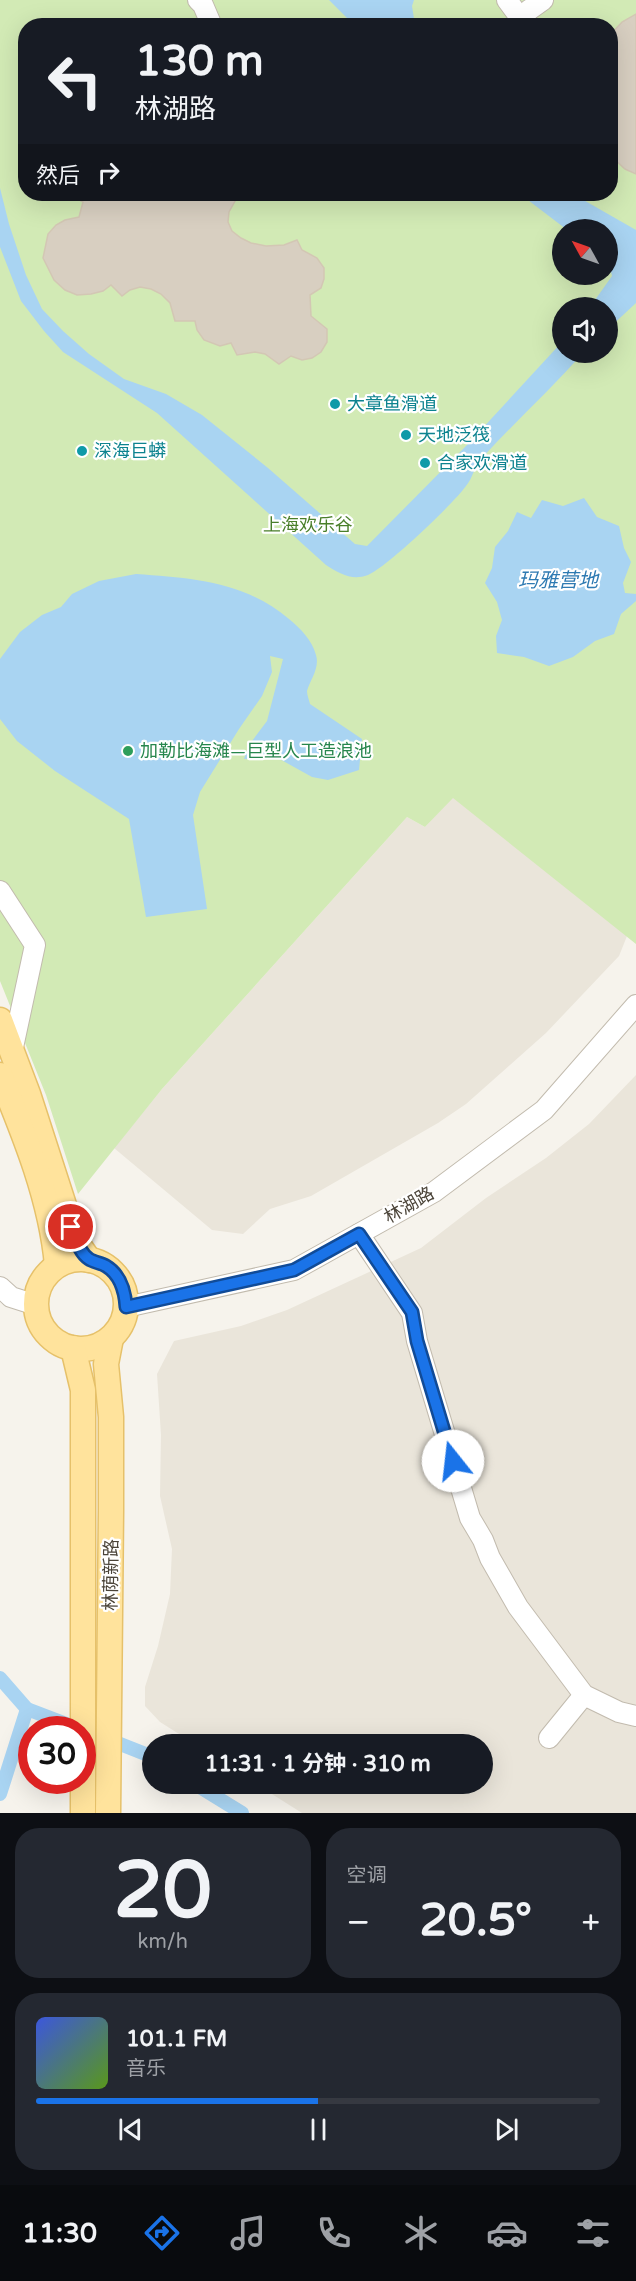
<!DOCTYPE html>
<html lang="zh">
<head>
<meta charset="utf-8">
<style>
	:root { --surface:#171b24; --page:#242831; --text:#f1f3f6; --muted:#9ea1a6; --line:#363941; --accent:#1a73e8 }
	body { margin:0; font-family:"Varela Round","Noto Sans SC",sans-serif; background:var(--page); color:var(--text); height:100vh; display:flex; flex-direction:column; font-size:22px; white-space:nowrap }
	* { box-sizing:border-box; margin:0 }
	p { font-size:20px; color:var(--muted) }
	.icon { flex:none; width:33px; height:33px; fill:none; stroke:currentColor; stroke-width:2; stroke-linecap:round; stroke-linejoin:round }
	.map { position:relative; height:1813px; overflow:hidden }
	.panel { display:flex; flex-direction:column; gap:15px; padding:15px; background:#0d0f14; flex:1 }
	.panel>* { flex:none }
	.top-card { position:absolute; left:18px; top:18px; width:600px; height:183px; border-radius:24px; box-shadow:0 6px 24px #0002; background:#171b24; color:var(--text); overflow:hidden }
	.needle { width:39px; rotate:310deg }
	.fabs { position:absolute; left:552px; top:219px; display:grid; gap:12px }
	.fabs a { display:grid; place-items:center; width:66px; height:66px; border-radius:50%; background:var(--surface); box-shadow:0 6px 24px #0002; font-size:30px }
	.speed { position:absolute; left:18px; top:1716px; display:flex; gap:12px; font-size:30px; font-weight:700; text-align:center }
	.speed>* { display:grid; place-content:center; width:78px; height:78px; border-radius:50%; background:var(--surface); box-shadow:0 6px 24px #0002; line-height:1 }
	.speed .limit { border:9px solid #d22; background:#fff; color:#111 }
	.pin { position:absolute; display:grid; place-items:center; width:51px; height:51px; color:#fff; margin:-26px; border:3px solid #fff; border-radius:50%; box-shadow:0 2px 6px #0007 }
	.me { position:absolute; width:66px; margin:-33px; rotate:344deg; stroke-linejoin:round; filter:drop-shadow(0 0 4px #0008) }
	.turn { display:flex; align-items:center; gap:21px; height:126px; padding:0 18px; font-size:27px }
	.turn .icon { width:78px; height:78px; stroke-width:2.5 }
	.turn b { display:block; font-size:42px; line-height:51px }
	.then { display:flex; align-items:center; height:57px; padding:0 18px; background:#0003; gap:12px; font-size:22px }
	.big { font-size:45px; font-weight:700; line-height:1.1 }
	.panel .widget { flex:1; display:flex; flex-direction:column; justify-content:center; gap:9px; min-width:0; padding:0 21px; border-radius:24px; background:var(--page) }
	.panel .dial { align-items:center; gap:0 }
	.dial b { font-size:78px; line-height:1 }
	.song { display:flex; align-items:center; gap:18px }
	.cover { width:72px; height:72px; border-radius:9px; background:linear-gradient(135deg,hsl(230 70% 55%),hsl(90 70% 35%)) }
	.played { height:6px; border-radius:3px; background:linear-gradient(90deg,var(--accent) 50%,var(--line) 50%) }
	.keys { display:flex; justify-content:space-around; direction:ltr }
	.heat { display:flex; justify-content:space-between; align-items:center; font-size:33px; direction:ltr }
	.panel .tiles { flex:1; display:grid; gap:15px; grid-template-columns:1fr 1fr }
	.widget:last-child { grid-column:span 2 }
	.trip { position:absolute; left:142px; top:1734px; width:351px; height:60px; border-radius:30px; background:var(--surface); box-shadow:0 6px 24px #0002; font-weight:700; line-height:60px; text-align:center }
	.menu { display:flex; height:96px; justify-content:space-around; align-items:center; background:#090b0e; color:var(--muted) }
	.menu .icon { width:42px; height:42px }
	.menu .active { color:var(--accent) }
	.menu b { font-size:27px; color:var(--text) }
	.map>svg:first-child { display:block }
	.residential { fill:#eae5da }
	.green { fill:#d2eab5; fill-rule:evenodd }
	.water { fill:#a9d4f2 }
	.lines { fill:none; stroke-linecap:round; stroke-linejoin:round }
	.canal { stroke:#a9d4f2; stroke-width:14 }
	.building { fill:#d8cfc1; stroke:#d3c7b4; stroke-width:1.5 }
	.minor-casing { stroke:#c2bbae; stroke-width:22 }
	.major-casing { stroke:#e6c16a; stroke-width:27 }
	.minor { stroke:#fff; stroke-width:20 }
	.major { stroke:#ffe39c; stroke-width:24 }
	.route-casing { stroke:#114b97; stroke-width:15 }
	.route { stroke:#1a73e8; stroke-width:10 }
	.culture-dot { fill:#0f9aa8; stroke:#fff; stroke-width:2 }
	.leisure-dot { fill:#2e9e5b; stroke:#fff; stroke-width:2 }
	.labels { text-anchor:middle; stroke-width:4.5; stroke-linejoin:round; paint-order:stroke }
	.culture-label { font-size:18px; fill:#0d838f; stroke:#fff; text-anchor:start }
	.park-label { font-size:18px; fill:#4a7f2a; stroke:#fff }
	.leisure-label { font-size:18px; fill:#27864d; stroke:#fff; text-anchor:start }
	.street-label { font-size:18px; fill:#4b4439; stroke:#fff }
	.water-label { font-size:20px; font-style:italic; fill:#2e7ab2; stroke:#fff }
</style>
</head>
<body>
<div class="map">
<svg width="636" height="1813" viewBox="0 0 636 1813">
	<rect width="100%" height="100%" fill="#f6f3ec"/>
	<g class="residential">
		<path d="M453 797 627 936 619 956 546 1033 466 1104 438 1123 311 1196 270 1209 243 1234 212 1230 114 1148 162 1089 407 817 425 827Z"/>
		<path d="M636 1075V1813H302L256 1784H483V1744H195L160 1722 145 1706V1687L158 1646 170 1594 172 1549 160 1496 161 1435 157 1374 174 1341 241 1326 287 1310 421 1248 486 1198 546 1158 589 1124Z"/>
	</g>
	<path class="green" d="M0 0H636V944L453 798 425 827 407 817 162 1089 78 1194 46 1095 0 981ZM26 26H610V194H26ZM562 230H608V274H562ZM562 308H608V352H562Z"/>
	<g class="water">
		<path d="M329 0H414L412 6 415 25H354Z"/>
		<path d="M0 188 9 224 26 275 42 309 63 331 89 354 124 379 166 394 202 415 268 468 355 544 367 546 467 445 562 342V352L583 353C551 389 515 422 482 458 474 466 473 478 466 486 453 504 387 567 368 575 352 581 340 574 326 565L157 413 63 352 44 331 21 301 0 247Z"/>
		<path d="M520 194H573L636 230V303L608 329V308L590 307 612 276 608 259V230L566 229Z"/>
		<path d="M584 498 597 517 619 526 624 548 631 562 623 583 625 593 636 594V601L621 614 614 634 595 641 573 657 549 666 524 657 497 653 496 636 502 620 497 602 485 583 492 568 495 547 508 531 517 512 531 518 542 500 563 506Z"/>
		<path d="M136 574C192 578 244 581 289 619 301 629 312 640 316 655 320 668 310 680 307 691 307 695 309 700 310 704L362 739 359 770 328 780 312 777 276 757 244 759 249 745 267 721 283 659 270 656 272 672 262 696 239 729 200 792 193 815 207 909 146 917 129 819 55 771 17 741 0 719V659L20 632 42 615 61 607 72 594 99 581Z"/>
	</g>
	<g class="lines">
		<g class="canal">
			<path d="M0 1678 27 1709 82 1730"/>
			<path d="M105 1738 153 1757"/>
			<path d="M195 1784 242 1813"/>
			<path d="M0 1794 27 1709"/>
		</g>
	</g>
	<g class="building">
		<path d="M636 14V174L625 169 610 155V35L622 22Z"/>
		<path d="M70 194H239L229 212 228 222 232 231 241 238 251 243 266 246 284 245 297 240 302 250 317 258 324 268V279L321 288 310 295 311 316 327 329V342L321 352 312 358 302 360 291 356 279 364 265 354 255 352 237 355 231 343 220 346 204 340 197 330 195 321H175L170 303 161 294 151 289 140 287 130 290 122 296 111 285 103 291 91 294 77 295 65 290 54 280 43 258 48 234 56 225 65 220 79 217 83 202Z"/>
	</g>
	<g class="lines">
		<g class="minor-casing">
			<g id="minor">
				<path d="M198 0 203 5 212 26"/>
				<path d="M507 0 521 19"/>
				<path d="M517 26 529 10 543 0"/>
				<path d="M0 891 35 945 12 1052"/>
				<path d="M359 1234 412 1313 417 1341 470 1518 483 1540 490 1558 518 1607 584 1695 619 1712 636 1716"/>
				<path d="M0 1287 11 1297 36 1305"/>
				<path d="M126 1307 294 1270 434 1192 544 1110 636 1005"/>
				<path d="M549 1738 584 1695"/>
			</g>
		</g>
		<g class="major-casing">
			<g id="major">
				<path d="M0 1020 28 1094 71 1227 80 1247 89 1260"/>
				<path d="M0 1075C25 1136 51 1199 57 1265"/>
				<circle cx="81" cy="1304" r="45"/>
				<path d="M73 1348 83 1390V1813"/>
				<path d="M108 1813 111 1510V1417L106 1364 111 1338"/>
			</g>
		</g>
		<use href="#minor" class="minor"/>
		<use href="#major" class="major"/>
	</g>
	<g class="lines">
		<g class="route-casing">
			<path id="route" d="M71 1227C75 1236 79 1253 89 1259 93 1262 101 1263 106 1266 121 1275 125 1291 126 1307L294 1270 359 1234 412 1312 417 1341 453 1461"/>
		</g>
		<use href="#route" class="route"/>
	</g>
	<g class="culture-dot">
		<circle cx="335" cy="404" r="6"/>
		<circle cx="406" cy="435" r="6"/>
		<circle cx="82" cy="451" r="6"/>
		<circle cx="425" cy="463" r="6"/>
	</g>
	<circle class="leisure-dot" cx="128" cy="751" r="6"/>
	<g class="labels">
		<g class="culture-label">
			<text x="347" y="410">大章鱼滑道</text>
			<text x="418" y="441">天地泛筏</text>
			<text x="94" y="457">深海巨蟒</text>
			<text x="437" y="469">合家欢滑道</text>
		</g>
		<g class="park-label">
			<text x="308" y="531">上海欢乐谷</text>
		</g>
		<g class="leisure-label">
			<text x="140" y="757">加勒比海滩—巨型人工造浪池</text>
		</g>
		<g class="street-label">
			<text transform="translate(409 1205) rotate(-30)" y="6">林湖路</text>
			<text transform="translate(111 1575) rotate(-89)" y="6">林荫新路</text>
		</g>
		<g class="water-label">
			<text x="558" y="587">玛雅营地</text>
		</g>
	</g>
</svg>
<div class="fabs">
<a><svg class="needle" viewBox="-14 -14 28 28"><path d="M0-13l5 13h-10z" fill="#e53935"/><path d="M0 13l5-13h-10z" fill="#9ea1a6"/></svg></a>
<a><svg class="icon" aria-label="sound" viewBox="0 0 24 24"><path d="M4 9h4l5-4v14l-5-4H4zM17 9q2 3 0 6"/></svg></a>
</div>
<div class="speed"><div class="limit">30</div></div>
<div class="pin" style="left:71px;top:1227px;background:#d93025"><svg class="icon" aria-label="arrive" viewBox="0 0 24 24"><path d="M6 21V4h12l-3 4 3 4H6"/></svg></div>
<svg class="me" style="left:453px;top:1461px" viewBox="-20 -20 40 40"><circle r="19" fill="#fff"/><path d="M0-13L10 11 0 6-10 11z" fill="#1a73e8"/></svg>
<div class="trip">11:31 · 1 分钟 · 310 m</div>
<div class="top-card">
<div class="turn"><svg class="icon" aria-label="left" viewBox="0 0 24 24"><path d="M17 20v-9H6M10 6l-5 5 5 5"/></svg><div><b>130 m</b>林湖路</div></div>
<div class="then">然后<svg class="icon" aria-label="right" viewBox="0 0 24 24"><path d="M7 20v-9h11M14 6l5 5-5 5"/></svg></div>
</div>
</div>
<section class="panel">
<div class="tiles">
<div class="widget dial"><b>20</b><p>km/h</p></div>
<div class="widget"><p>空调</p>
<div class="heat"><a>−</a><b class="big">20.5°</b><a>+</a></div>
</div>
<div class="widget">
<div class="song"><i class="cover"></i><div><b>101.1 FM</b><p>音乐</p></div></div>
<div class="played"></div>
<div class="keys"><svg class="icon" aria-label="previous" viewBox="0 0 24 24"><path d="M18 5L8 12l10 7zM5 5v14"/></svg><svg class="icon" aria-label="pause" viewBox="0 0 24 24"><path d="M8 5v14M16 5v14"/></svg><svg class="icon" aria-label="next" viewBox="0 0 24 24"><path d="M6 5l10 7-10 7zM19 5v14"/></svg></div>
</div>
</div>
</section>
<nav class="menu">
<b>11:30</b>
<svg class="icon active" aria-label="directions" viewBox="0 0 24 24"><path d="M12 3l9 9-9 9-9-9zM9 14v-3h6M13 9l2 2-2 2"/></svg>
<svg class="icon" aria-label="music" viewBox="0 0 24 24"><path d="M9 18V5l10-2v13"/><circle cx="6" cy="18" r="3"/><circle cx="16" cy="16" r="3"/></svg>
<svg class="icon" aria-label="phone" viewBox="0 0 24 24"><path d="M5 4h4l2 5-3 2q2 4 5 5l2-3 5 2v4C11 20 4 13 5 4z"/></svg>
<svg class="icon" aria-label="climate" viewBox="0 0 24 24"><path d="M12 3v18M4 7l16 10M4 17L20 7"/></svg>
<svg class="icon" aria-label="car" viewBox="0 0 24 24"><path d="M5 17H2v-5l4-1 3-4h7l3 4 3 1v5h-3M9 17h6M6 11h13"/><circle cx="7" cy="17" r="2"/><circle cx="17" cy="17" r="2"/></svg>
<svg class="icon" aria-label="filters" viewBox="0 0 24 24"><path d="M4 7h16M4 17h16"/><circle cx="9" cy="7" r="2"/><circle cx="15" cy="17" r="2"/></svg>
</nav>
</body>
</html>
